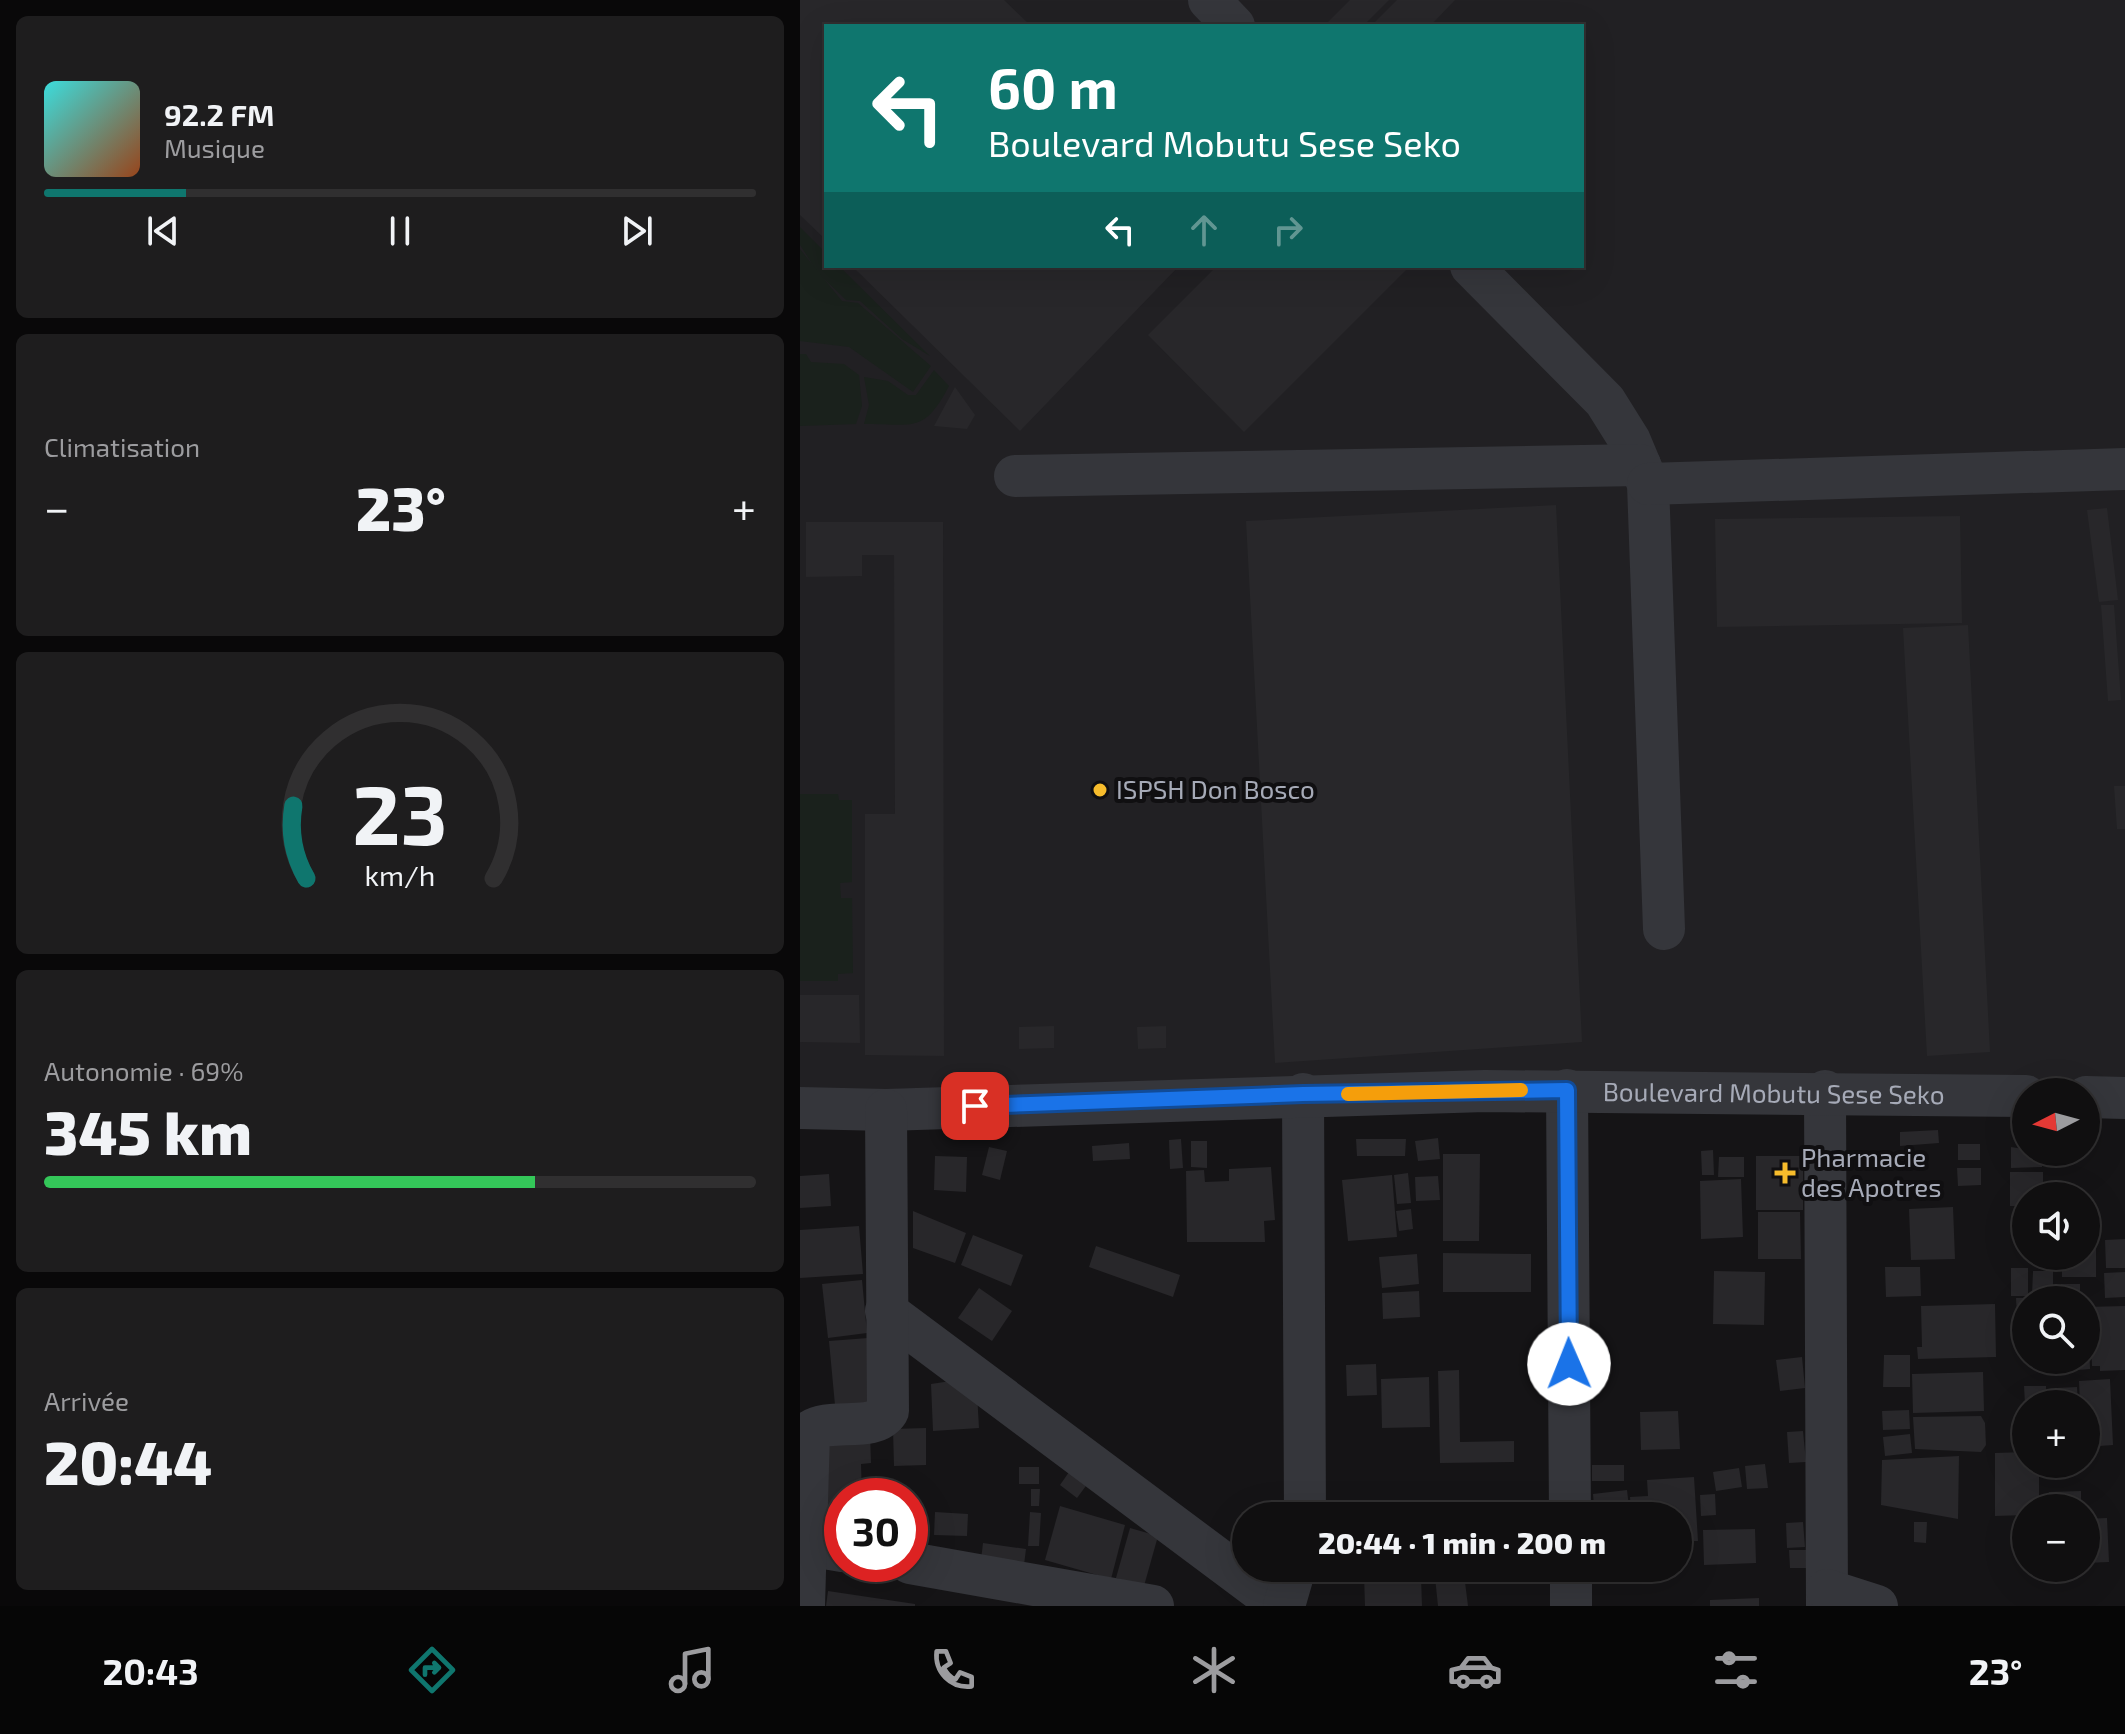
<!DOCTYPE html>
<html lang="fr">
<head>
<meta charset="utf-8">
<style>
	:root { --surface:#100f10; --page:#1e1d1e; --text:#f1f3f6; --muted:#9c9c9f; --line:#302f30; --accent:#0f766e }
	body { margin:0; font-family:"Exo 2",sans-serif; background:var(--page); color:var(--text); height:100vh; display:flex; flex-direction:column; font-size:30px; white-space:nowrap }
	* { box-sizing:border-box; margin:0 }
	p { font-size:26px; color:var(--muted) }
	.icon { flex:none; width:44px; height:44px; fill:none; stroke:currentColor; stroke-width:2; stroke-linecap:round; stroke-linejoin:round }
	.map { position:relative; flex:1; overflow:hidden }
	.drawer { display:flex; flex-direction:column; gap:16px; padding:16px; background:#090809; width:800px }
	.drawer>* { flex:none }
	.guide { position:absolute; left:24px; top:24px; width:760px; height:244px; border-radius:0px; box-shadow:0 8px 32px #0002,0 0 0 2px var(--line); background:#0f766e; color:#fff; overflow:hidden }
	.needle { width:52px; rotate:264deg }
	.buttons { position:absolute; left:1212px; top:1078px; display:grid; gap:16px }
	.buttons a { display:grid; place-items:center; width:88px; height:88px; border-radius:50%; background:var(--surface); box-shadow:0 8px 32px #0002,0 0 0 2px var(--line); font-size:40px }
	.speed { position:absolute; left:24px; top:1478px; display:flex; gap:16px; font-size:40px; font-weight:700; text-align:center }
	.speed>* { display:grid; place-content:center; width:104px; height:104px; border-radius:50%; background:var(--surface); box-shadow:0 8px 32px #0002,0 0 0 2px var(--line); line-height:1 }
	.speed .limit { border:12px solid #d22; background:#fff; color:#111 }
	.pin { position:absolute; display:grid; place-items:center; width:68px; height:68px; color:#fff; margin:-34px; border-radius:16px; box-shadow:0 4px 12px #0006 }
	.me { position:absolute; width:88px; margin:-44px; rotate:359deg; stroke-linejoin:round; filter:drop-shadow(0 0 6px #0008) }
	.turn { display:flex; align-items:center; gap:28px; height:168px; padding:0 32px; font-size:36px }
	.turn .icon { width:104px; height:104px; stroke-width:2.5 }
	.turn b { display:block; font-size:56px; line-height:68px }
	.lanes { display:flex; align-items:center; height:76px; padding:0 32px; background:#0003; justify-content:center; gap:40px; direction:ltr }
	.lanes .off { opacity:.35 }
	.big { font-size:60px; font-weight:800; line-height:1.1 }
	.drawer .tile { flex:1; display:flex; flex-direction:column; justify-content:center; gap:12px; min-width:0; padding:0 28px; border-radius:12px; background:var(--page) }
	.drawer .dial { align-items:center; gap:0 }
	.dial svg { height:208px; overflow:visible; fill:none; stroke:var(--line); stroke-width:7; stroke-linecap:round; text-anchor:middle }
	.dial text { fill:var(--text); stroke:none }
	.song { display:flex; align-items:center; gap:24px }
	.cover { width:96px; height:96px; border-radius:12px; background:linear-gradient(135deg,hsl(180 70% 55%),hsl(20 70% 35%)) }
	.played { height:8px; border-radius:4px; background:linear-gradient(90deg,var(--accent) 20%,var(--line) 20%) }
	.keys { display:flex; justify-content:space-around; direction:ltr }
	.heat { display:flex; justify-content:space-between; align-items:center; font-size:44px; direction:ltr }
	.charge { height:12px; border-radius:6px; background:linear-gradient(90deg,#34c759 69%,var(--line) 0) }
	.trip { position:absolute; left:432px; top:1502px; width:460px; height:80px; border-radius:40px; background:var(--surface); box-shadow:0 8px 32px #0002,0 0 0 2px var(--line); font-weight:800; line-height:80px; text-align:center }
	.dock { display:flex; height:128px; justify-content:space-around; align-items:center; background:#060606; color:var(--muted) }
	.dock .icon { width:56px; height:56px }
	.dock .current { color:var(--accent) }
	.dock b { font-size:36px; color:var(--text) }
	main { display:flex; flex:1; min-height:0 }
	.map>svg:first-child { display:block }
	.built { fill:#212023; fill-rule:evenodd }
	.green { fill:#1a211c }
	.building { fill:#28272a }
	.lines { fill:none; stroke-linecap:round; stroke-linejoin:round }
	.minor { stroke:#35363b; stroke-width:42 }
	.route-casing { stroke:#114b97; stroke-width:20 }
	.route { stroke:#1a73e8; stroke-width:14 }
	.slow { stroke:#f59e0b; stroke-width:14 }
	.poi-dot { fill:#f7bc2c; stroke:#100f11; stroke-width:3 }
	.labels { text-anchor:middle; stroke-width:8; stroke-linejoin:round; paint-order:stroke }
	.poi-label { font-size:26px; fill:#a6aab7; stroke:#100f11; text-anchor:start }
	.street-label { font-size:26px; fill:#a6aab7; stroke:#100f11 }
</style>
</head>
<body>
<main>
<section class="drawer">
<div class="tile">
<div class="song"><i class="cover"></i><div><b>92.2 FM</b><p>Musique</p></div></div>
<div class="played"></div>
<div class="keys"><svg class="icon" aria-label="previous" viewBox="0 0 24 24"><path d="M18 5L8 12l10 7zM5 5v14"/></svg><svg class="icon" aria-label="pause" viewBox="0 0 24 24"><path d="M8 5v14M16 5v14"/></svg><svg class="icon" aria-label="next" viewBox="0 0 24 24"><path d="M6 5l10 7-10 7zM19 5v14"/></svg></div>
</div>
<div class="tile"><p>Climatisation</p>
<div class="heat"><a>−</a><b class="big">23°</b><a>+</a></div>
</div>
<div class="tile dial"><svg viewBox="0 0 100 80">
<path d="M14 69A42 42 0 1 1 86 69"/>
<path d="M14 69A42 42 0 0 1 9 41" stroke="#0f766e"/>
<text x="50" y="56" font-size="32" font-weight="700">23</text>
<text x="50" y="72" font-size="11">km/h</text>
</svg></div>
<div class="tile"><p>Autonomie · 69%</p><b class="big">345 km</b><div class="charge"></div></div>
<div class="tile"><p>Arrivée</p><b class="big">20:44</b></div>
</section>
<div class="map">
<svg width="1325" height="1606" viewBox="0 0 1325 1606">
	<rect width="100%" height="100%" fill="#151416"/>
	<path class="built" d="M0 0H1325V1080L1136 1078 0 1090ZM26 26H782V266H26Z"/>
	<g class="green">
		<path d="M0 227 26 253V266H39L130 356 102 339 60 301 46 300 18 273 0 245Z"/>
		<path d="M0 249 42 301 58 303 131 366 113 392 49 347 0 341Z"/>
		<path d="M0 354H6L11 362 44 364 59 375 62 406 56 424 0 426Z"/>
		<path d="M134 370 149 386C124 434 113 424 64 424L69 405 64 377 88 381 108 395H116Z"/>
		<path d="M0 794H38L39 800H52V882L40 883 41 898H52L53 973 38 974V981H0Z"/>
	</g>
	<g class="building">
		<path d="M0 0H204L231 26H26V240L0 215Z"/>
		<path d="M550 0H589L563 26H530L527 23Z"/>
		<path d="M597 0H655L630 26H571Z"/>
		<path d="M52 266H379L220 431Z"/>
		<path d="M417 266H610L444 432 348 335Z"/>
		<path d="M155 387 175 415 167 429 134 426Z"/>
		<path d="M756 505 782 1042 475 1063 446 521Z"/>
		<path d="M1307 508 1318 600 1299 602 1287 510Z"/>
		<path d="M1160 516 1162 623 917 627 915 519Z"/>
		<path d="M6 522H143L144 1056 65 1055V814H95L94 555H62V576L6 577Z"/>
		<path d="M1301 605H1314L1321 700 1308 701Z"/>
		<path d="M1168 625 1190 1052 1127 1056 1103 628Z"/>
		<path d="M1314 786H1325V829H1317Z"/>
		<path d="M0 995H59L60 1043 0 1042Z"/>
		<path d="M254 1026V1048L219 1049V1027Z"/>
		<path d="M366 1026V1048L338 1049 337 1027Z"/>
		<path d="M1138 1130 1139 1143 1100 1146V1132Z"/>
		<path d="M638 1138 640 1159 618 1161 615 1141Z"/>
		<path d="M381 1139 383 1168 370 1169 369 1140Z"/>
		<path d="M556 1139H606L605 1156H557Z"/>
		<path d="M391 1141H407V1168L391 1167Z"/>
		<path d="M329 1143 330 1159 293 1161 292 1146Z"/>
		<rect x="1158" y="1144" width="22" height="16"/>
		<path d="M189 1147 207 1151 200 1180 182 1175Z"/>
		<path d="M1211 1147 1242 1152V1167L1211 1168Z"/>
		<path d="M913 1150 914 1175H902L901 1151Z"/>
		<path d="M643 1154H680L679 1241H643Z"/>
		<path d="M135 1156 167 1157 166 1192 134 1190Z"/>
		<rect x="956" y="1156" width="47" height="54"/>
		<path d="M919 1157H944V1177H918Z"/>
		<path d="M471 1167 475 1220 464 1221 465 1242H387L386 1171 404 1170 405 1182 429 1181V1169Z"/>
		<path d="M1157 1168H1181V1185L1158 1186Z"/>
		<path d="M1210 1172H1243V1196H1226V1206H1210Z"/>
		<path d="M608 1173 611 1203 597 1204 594 1175Z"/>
		<path d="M29 1174 31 1206 0 1208V1176Z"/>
		<path d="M592 1175 597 1237 548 1241 542 1180Z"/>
		<path d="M638 1176 640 1200 616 1201 615 1177Z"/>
		<path d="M941 1179 943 1237 901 1239 900 1181Z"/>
		<path d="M1153 1207 1155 1259 1111 1260 1109 1209Z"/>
		<path d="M611 1209 613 1229 599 1231 596 1211Z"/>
		<path d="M113 1211 166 1233 155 1263 113 1248Z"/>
		<path d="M958 1212H1000L1001 1259H958Z"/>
		<path d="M59 1226 63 1274 0 1278V1230Z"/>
		<path d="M173 1235 223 1255 211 1286 161 1265Z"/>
		<path d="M1286 1237H1296V1277H1262V1256H1286Z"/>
		<path d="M1325 1239V1268H1306L1305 1240Z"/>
		<path d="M296 1246 380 1275 373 1297 289 1267Z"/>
		<path d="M643 1253 731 1254V1292H643Z"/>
		<path d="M617 1254 619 1284 582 1288 579 1257Z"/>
		<path d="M1233 1256H1254L1253 1266 1232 1265Z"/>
		<path d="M1085 1267H1120L1121 1296 1086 1297Z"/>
		<rect x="1211" y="1268" width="17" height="28"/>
		<path d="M914 1271 965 1272 964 1325 913 1324Z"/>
		<path d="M1233 1271H1253V1295H1232Z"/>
		<path d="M1325 1272V1297L1305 1298 1304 1273Z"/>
		<path d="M62 1280 67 1333 28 1338 22 1284Z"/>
		<rect x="1261" y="1284" width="19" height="16"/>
		<path d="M179 1288 212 1311 192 1341 158 1318Z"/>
		<path d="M619 1291 620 1317 583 1319 582 1293Z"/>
		<path d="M1216 1298H1226V1316H1217Z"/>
		<path d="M1195 1304 1196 1357 1118 1359 1117 1347H1122L1121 1306Z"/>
		<path d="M1325 1306V1370L1300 1371V1366H1292L1291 1336H1286V1307Z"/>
		<path d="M68 1338 75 1413 36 1416 29 1341Z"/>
		<path d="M1286 1339H1289L1290 1369 1265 1371V1360H1286Z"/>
		<path d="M1084 1355H1110V1387H1083Z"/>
		<path d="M1002 1357 1005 1388 980 1391 976 1360Z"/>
		<path d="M576 1364 577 1395 547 1396 546 1365Z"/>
		<path d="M659 1370 660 1442 714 1441V1462L640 1463 638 1371Z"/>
		<path d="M1183 1372 1184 1411 1113 1413 1112 1374Z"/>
		<path d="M629 1377 630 1427 582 1428 581 1379Z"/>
		<path d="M164 1379 177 1393 179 1428 133 1431 131 1384Z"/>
		<path d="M1310 1379 1313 1445 1286 1447V1404H1280L1279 1381Z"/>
		<path d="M1224 1386H1246V1394H1258L1257 1388 1277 1387 1278 1404H1225Z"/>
		<path d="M1109 1410 1110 1429 1083 1430 1082 1411Z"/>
		<path d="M878 1411 880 1449 841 1450 840 1412Z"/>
		<path d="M1181 1416 1185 1423 1186 1445 1181 1452 1115 1449 1113 1417Z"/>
		<path d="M126 1428V1465L94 1466 93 1429Z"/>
		<path d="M1003 1431 1006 1462 989 1463 987 1432Z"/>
		<path d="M70 1434 71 1463 61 1464 62 1496H42V1510H23L21 1435Z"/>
		<path d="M1110 1434 1112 1453 1085 1456 1083 1437Z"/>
		<path d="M1226 1452V1464H1239V1508H1226V1515L1195 1516V1453Z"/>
		<path d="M1159 1456 1158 1519 1081 1505 1082 1460Z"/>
		<path d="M276 1462 294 1475 277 1498 260 1485Z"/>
		<path d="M965 1464 968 1488 947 1489 945 1466Z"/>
		<rect x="792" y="1465" width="32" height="16"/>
		<rect x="219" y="1467" width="20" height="17"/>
		<path d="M939 1468 942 1487 916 1491 913 1472Z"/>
		<path d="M894 1477 898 1541H889L890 1554H878V1516H831L830 1497 848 1496 847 1480Z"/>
		<path d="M231 1489H240L239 1506H231Z"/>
		<path d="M827 1490 830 1516H795L793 1494Z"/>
		<path d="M1281 1491V1508H1249V1492Z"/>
		<path d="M915 1494 916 1515 901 1516 900 1495Z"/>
		<path d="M260 1506 325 1525 311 1579 245 1560Z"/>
		<path d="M135 1512 168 1514 167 1536 134 1535Z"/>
		<path d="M230 1512 241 1513 239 1546H228Z"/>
		<rect x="706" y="1513" width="22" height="3"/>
		<path d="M1307 1518 1309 1562 1286 1563V1519Z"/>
		<path d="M1003 1522 1005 1547 987 1548 986 1523Z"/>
		<path d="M1114 1522H1127L1126 1543 1114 1542Z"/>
		<path d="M330 1528 358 1536 344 1586 316 1578Z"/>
		<path d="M955 1529 956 1563 904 1565 903 1530Z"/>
		<path d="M183 1543 226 1549 224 1565 181 1560Z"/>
		<path d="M989 1550H1006L1007 1568H990Z"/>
		<path d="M794 1568H817V1573L795 1574Z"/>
		<path d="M664 1574 668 1606H638L635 1577Z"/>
		<path d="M564 1575 621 1577 622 1606H565Z"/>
		<path d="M28 1591 115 1604V1606H26Z"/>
		<path d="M959 1598V1606H910V1600Z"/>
	</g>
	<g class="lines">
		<g class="minor">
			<path d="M409 0 434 26"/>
			<path d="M671 266 805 401 830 441 848 484 864 929"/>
			<path d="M215 476 840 465"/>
			<path d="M848 484 1325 469"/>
			<path d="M767 1090 770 1516"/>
			<path d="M1025 1091 1027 1606"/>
			<path d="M503 1094 505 1516"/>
			<path d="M1286 1097 1325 1098"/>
			<path id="s1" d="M0 1108 86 1110 685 1091 1226 1096"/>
			<path d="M86 1311 481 1606"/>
			<path d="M0 1544 42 1551"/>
			<path d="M110 1563 353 1606"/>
			<path d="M771 1568V1606"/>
			<path d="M1027 1590 1077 1606"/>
			<path d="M4 1606 9 1432C29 1416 74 1434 88 1411L86 1110"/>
			<path d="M484 1606 495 1568"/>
		</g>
	</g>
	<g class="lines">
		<g class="route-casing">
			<path id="route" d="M175 1106 503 1094 767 1090 769 1364"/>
		</g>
		<use href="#route" class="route"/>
		<path class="slow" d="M548 1094 721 1090"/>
	</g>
	<g class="poi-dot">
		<circle cx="300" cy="790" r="8"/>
		<path d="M981 1161h8v8h8v8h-8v8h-8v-8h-8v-8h8z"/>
	</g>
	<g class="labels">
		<g class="poi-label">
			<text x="316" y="799">ISPSH Don Bosco</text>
			<text x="1001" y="1167">Pharmacie<tspan x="1001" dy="30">des Apotres</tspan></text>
		</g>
		<g class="street-label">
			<text dy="9" stroke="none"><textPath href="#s1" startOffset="974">Boulevard Mobutu Sese Seko</textPath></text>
		</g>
	</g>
</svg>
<div class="buttons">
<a><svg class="needle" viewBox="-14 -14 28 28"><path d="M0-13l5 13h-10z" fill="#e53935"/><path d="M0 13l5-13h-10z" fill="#9c9c9f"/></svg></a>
<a><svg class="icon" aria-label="sound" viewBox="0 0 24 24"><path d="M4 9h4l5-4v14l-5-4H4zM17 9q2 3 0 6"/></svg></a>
<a><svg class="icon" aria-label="search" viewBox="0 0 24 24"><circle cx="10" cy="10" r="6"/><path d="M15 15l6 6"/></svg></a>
<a>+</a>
<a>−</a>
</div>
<div class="speed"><div class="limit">30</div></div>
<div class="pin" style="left:175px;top:1106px;background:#d93025"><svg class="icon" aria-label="arrive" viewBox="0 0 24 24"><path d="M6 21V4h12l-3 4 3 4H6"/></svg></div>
<svg class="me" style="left:769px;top:1364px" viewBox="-20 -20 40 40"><circle r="19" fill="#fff"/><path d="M0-13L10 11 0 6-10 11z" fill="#1a73e8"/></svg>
<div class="trip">20:44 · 1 min · 200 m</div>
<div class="guide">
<div class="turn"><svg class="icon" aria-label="left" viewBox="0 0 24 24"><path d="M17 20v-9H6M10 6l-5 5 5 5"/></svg><div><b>60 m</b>Boulevard Mobutu Sese Seko</div></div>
<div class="lanes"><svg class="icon" aria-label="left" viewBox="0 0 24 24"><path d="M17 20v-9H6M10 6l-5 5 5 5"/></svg><svg class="icon off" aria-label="ahead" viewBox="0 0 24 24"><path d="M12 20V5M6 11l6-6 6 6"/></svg><svg class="icon off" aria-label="right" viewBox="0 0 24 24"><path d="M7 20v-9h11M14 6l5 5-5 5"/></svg></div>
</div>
</div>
</main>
<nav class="dock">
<b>20:43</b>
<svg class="icon current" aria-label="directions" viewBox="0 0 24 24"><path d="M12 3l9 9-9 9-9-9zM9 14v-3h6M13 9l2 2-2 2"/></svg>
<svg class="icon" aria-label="music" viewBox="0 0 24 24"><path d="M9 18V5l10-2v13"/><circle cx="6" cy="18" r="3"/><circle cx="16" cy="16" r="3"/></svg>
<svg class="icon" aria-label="phone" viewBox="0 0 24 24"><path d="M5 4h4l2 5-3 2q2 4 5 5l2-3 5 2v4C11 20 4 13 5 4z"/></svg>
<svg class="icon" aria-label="climate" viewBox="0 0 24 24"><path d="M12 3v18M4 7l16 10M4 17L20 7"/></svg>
<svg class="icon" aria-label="car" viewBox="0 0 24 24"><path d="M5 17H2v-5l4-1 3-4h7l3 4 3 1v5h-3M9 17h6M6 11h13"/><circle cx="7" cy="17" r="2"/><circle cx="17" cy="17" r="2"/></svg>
<svg class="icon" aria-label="filters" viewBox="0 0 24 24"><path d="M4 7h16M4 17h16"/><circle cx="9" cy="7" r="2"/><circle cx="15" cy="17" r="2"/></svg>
<b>23°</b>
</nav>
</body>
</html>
